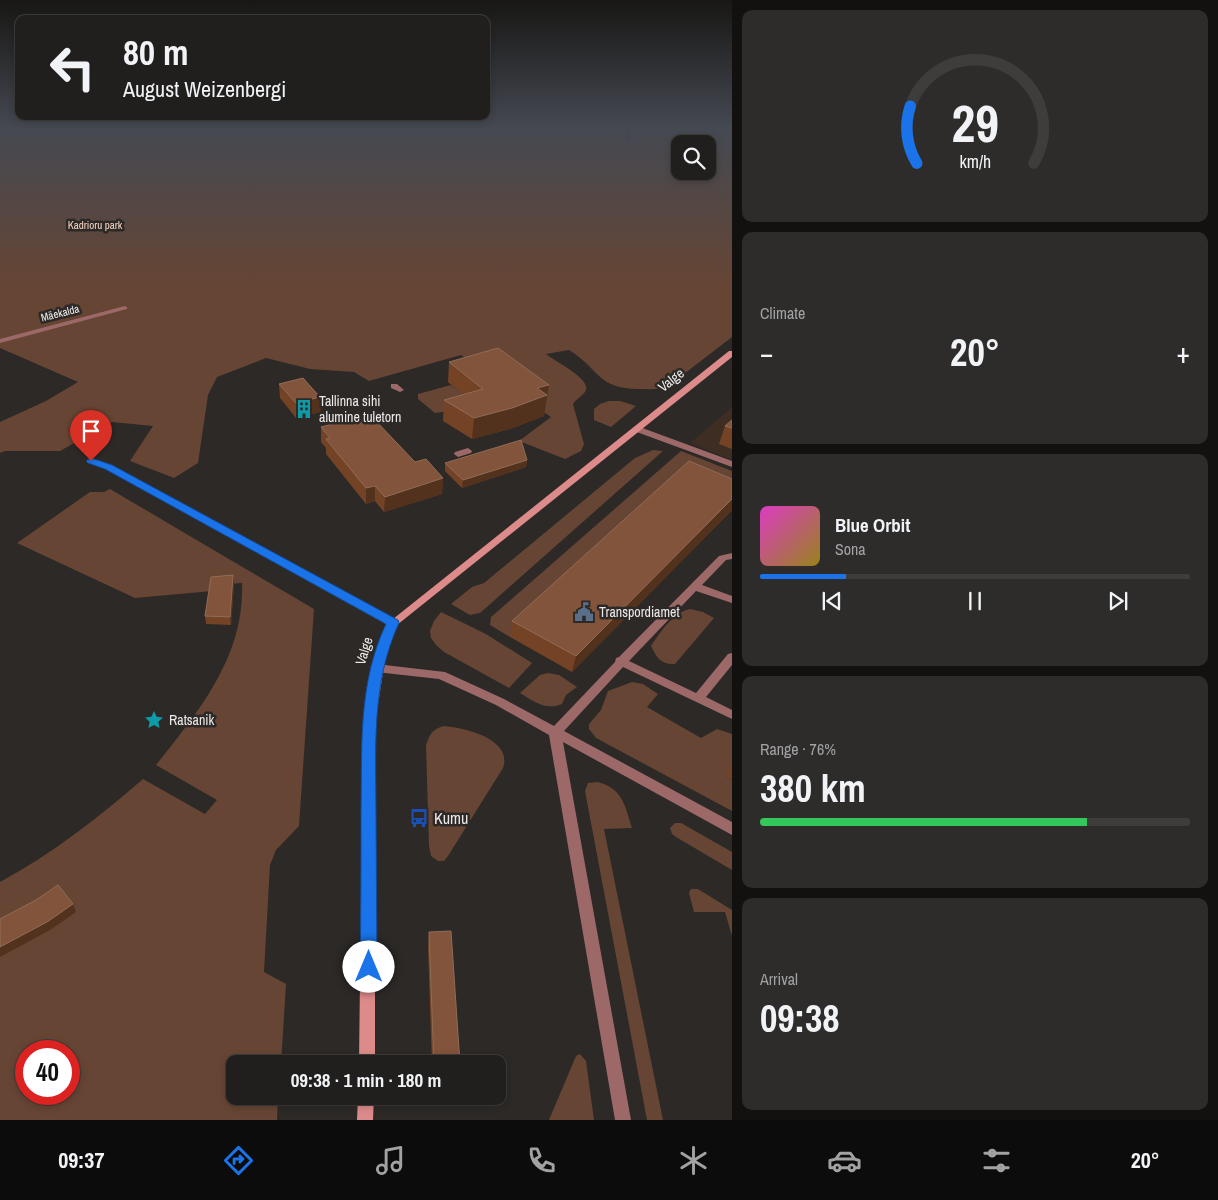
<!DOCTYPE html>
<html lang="en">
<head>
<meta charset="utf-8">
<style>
	:root { --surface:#211f1d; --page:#2d2c2a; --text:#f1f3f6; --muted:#a2a2a4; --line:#3e3d3b; --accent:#1a73e8 }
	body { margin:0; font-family:"Archivo Narrow",sans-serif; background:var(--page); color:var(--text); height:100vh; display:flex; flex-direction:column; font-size:19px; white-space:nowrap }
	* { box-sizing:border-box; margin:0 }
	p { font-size:16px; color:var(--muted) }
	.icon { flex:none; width:28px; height:28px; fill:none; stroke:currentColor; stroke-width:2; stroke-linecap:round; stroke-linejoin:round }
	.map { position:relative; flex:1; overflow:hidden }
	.sheet { display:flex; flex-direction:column; gap:10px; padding:10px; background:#121110; width:486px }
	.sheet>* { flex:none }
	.banner { position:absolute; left:15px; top:15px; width:475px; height:105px; border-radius:10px; box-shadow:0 2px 8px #0003,0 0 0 1px var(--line); background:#211f1d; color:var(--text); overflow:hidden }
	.controls { position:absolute; left:671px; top:135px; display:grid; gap:10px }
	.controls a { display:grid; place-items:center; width:45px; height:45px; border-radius:10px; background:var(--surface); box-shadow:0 2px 8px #0003,0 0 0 1px var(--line); font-size:25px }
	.speed { position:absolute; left:15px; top:1040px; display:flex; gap:10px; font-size:25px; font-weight:700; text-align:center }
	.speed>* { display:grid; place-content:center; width:65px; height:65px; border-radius:50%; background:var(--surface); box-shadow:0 2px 8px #0003,0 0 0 1px var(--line); line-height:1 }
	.speed .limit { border:8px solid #d22; background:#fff; color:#111 }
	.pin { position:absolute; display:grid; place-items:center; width:42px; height:42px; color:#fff; margin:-51px -21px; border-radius:50% 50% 50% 0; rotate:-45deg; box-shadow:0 0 5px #0007 }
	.pin .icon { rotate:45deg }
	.me { position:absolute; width:55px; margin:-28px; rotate:0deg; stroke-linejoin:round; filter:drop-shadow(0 0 4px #0008) }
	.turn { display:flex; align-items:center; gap:18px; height:105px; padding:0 25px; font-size:22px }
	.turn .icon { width:65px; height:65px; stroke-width:2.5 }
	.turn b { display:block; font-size:35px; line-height:42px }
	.big { font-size:38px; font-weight:800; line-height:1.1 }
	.sheet .card { flex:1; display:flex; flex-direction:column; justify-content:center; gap:8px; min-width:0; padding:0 18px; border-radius:10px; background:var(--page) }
	.sheet .dial { align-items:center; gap:0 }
	.dial svg { height:130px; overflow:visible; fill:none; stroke:var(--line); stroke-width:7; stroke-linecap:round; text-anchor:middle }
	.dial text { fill:var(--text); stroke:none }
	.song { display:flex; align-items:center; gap:15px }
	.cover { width:60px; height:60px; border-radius:8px; background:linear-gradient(135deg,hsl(310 70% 55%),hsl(50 70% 35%)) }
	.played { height:5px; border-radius:2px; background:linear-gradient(90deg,var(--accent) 20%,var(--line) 20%) }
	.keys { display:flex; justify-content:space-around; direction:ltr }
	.heat { display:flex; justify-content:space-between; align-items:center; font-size:28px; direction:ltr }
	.charge { height:8px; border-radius:4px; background:linear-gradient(90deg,#34c759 76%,var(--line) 0) }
	.trip { position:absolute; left:226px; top:1055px; width:280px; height:50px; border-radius:10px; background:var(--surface); box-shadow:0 2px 8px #0003,0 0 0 1px var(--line); font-weight:800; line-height:50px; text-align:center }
	.tabs { display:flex; height:80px; justify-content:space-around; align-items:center; background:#0d0c0c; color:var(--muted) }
	.tabs .icon { width:35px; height:35px }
	.tabs .current { color:var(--accent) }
	.tabs b { font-size:22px; color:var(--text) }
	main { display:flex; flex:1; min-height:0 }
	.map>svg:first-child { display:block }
	.commercial { fill:#3e2d23 }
	.green { fill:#664534; fill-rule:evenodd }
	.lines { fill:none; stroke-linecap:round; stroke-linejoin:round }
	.stream { fill:#011a20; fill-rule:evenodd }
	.lane { fill:#9c6968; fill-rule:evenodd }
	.secondary { fill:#dd8b8a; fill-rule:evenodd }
	.wall { fill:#744326 }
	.shaded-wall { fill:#52311d }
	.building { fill:#81543b; stroke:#926c56 }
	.route { fill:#1a73e8; stroke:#114b97 }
	.labels { text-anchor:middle; stroke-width:5; stroke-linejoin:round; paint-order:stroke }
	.far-park-label { font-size:11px; fill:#f6d3c1; stroke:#2c2927 }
	.far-street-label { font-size:11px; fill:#ece9e8; stroke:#2c2927 }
	.street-label { font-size:14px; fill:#ece9e8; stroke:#2c2927 }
	.poi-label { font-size:14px; fill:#ece9e8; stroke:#2c2927; text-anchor:start }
	.near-poi-label { font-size:16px; fill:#ece9e8; stroke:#2c2927; text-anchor:start }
</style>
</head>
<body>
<main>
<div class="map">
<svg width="732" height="1120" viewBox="0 0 732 1120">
	<rect width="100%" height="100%" fill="#2c2927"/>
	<path class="commercial" d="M732 407V460L690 443Z"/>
	<g class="green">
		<path d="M0 130H732V337L667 387C658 390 648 389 639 389 597 389 600 369 569 350L546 354C554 361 590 378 586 390 585 394 576 399 573 404L584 444 581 451 565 459 519 441 551 417 461 355 369 381 354 372 310 369 266 358 217 377 208 395 198 463 174 478 130 461 153 426 112 422 60 451H5L0 453V422L46 401 78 382 0 348ZM680 144H708V171H680Z"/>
		<path d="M451 385 474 403 443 412 435 413 418 399V394Z"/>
		<path d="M609 401H620L636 406 611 427 594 420V409L600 404Z"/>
		<path d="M653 450 663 451 480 613 470 615 451 604 472 587 484 583 635 458Z"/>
		<path d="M681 451 732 471V496L685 477 510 637 490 625 491 617Z"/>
		<path d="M110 489 314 609 299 826 276 850 270 865 264 972 286 984 281 1064H235V1096H278L277 1120H0V882C52 854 99 817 143 779L205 814 217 800 156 765C199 711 245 656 242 583L211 585 212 591 135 598 17 543 90 492H104ZM26 1051H69V1094H26Z"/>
		<path d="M690 609 703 612 714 618 675 664C661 665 657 658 651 646 660 632 674 612 690 609Z"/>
		<path d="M441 612 486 634 532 663 509 688 444 652 436 645 431 638 430 631 434 621Z"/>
		<path d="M548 673 559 675 577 687 566 695 562 704C546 711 533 701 520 693L540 675Z"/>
		<path d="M632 682 643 684 658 694 647 707 701 738 717 729 732 734V767L726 777 732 780V811L596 738 589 729V724L601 710 608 691Z"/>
		<path d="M444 726C465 728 513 739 503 768L448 856 444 861H438L431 856 429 846 426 745C430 734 432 729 444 726Z"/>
		<path d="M598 782C623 789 625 806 632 828L604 829 663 1120H647L585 791 588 783Z"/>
		<path d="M675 823H681L732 852V870L676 837 672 834 670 828Z"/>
		<path d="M691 889H698L732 910V936L725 912H694L689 893Z"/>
		<path d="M580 1054 586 1061 594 1120H549L576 1056Z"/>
	</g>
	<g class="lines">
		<path class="stream" d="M625 130H629L631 141 628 140Z"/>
		<g class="lane">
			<path d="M125 306 127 307V309L0 343V339Z"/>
			<path d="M391 384H397L404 390 400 392 391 388Z"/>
			<path d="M637 426 732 461V467L634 431V427Z"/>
			<path d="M468 448 472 451 471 453 458 457 454 454 455 452Z"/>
			<path d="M91 458 112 465 397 620 398 623 397 626H389L106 469 88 463 87 461 88 459Z"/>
			<path d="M732 553V559L726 560 702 585 732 596V603L696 591 629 661 696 693 728 654 732 653V665L706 697 732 710V719L623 667 564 731 732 822V835L563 742 631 1120H615L549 735 496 705 439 679 376 672 372 671 370 668 372 665 376 664 445 672 504 699 554 726 615 662 616 658 619 657 719 556Z"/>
		</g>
		<g class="secondary">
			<path d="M729 351H732V357L397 625 385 660 375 723V1064H359L363 723 374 660 388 623Z"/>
			<path d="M358 1096H374L373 1120H357Z"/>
		</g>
	</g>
	<g class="wall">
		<path d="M449 362 546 405 544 416 510 429 472 439 443 421 444 400 463 395 448 382Z"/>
		<path d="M279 384 321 412 296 418 280 398Z"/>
		<path d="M732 420V449L719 444 725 426Z"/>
		<path d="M368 422 415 462 443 478 442 494 384 512 375 501 366 504 326 454V448L321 442V427Z"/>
		<path d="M527 460 526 467 462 488 445 471V463Z"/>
		<path d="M732 479V510L572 672 510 637 512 621Z"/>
		<path d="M234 584 231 625 206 624 205 616Z"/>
		<path d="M732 761V780L726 777Z"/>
		<path d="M429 932 460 1064H432L428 947Z"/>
		<path d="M433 1096H461L460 1103H433Z"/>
	</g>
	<g class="shaded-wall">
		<path d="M549 385 544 416 510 429 472 439 474 418 537 388Z"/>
		<path d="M320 397 321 412 296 418V403Z"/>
		<path d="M527 460 526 467 462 488 463 480Z"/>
		<path d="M443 478 442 494 384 512 385 497Z"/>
		<path d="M375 486V501L366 504V488Z"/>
		<path d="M732 499V510L572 672 576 656Z"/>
		<path d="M233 575 234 584 231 625 230 617Z"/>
		<path d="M73 904 76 912 50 930 0 957V947Z"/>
	</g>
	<g class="building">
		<path d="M498 348 549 385 537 388 547 395 512 408 474 418 444 400 483 389 449 362Z"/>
		<path d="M303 378 320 397 296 403 279 384Z"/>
		<path d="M362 416 368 422 375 420 415 462 426 459 443 478 385 497 375 486 366 488 326 439 330 438 321 427Z"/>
		<path d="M732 420V428L725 426Z"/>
		<path d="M521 440 527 460 463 480 445 463Z"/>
		<path d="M689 461 732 479V499L576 656 512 621Z"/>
		<path d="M233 575 230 617 205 616 211 577Z"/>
		<path d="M58 885 73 904 47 922 0 947V919L36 900Z"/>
		<path d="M451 931 460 1064H434L429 932Z"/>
	</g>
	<linearGradient id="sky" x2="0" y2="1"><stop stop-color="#181715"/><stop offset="0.45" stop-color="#454952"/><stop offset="1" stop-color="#454952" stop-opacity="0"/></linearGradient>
	<rect width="732" height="287" fill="url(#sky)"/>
	<path class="route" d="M91 458 112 465 398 620 399 623C371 683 376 749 376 814 376 865 377 916 377 967L375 973 369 975 363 973 360 967C361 915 361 863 361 811 362 747 358 683 386 624L105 469 88 463 86 461Z"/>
	<defs>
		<g id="building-bare" transform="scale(1.5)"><path d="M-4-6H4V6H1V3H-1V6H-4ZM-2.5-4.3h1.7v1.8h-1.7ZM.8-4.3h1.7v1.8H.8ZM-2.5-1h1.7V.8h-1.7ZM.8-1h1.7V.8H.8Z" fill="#0f9aa8" stroke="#2c2927" stroke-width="2.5" paint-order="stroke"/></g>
		<g id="civic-bare" transform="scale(1.5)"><path d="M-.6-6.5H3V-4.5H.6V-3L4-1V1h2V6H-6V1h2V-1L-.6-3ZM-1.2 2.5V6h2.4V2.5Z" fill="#5c6f8a" stroke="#2c2927" stroke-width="2.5" paint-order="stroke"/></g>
		<g id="sight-bare" transform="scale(1.5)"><path d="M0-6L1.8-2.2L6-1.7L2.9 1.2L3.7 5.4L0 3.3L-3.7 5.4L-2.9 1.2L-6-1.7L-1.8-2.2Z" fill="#0f9aa8" stroke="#2c2927" stroke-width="2.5" paint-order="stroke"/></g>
		<g id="bus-bare" transform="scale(1.5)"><path d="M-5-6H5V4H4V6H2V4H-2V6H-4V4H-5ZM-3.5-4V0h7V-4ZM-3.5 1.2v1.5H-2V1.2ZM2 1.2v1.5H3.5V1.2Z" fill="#1a4fb4" stroke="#2c2927" stroke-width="2.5" paint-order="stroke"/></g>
	</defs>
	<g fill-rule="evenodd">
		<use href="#building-bare" x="304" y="409"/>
		<use href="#civic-bare" x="584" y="612"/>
		<use href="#sight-bare" x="154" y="720"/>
		<use href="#bus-bare" x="419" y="818"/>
	</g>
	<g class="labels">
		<g class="far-park-label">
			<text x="95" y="229">Kadrioru park</text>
		</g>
		<g class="far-street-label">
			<text transform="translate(60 313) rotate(-14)" y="4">Mäekalda</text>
		</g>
		<g class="street-label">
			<text transform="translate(671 380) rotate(-39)" y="5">Valge</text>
			<text transform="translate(364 651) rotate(-73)" y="5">Valge</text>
		</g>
		<g class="poi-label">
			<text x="319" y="406">Tallinna sihi<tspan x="319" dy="16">alumine tuletorn</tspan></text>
			<text x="599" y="617">Transpordiamet</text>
			<text x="169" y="725">Ratsanik</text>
		</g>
		<g class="near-poi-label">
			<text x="434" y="824">Kumu</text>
		</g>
	</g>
</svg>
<div class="controls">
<a><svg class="icon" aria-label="search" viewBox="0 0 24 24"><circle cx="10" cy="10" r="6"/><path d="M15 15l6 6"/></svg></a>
</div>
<div class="speed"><div class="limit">40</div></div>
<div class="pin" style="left:91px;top:461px;background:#d93025"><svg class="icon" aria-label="arrive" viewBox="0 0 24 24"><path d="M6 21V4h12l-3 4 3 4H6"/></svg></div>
<svg class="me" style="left:369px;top:967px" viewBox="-20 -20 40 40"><circle r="19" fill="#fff"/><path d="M0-13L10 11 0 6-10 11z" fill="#1a73e8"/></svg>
<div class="trip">09:38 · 1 min · 180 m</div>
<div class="banner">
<div class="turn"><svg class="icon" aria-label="left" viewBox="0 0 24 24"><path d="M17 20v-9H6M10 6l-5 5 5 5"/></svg><div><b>80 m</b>August Weizenbergi</div></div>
</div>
</div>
<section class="sheet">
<div class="card dial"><svg viewBox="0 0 100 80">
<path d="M14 69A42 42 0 1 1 86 69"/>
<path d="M14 69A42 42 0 0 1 10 34" stroke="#1a73e8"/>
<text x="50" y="56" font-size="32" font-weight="700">29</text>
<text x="50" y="72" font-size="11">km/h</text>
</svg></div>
<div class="card"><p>Climate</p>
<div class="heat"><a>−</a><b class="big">20°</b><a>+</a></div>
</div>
<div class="card">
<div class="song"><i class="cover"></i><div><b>Blue Orbit</b><p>Sona</p></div></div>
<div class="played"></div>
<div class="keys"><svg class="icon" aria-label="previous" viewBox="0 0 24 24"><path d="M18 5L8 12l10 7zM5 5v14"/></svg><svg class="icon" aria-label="pause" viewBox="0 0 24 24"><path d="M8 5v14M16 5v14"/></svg><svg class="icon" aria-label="next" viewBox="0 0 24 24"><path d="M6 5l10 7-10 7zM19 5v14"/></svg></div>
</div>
<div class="card"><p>Range · 76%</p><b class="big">380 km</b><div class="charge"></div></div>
<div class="card"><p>Arrival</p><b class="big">09:38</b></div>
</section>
</main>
<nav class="tabs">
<b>09:37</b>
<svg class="icon current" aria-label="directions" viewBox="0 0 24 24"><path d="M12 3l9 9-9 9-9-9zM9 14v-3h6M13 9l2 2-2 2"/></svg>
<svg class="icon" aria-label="music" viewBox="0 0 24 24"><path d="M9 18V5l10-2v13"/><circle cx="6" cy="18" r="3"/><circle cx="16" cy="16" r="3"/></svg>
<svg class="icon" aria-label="phone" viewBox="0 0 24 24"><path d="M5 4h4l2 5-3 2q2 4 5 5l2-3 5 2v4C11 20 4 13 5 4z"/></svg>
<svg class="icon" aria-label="climate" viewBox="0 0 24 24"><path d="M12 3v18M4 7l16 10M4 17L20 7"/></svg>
<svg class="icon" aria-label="car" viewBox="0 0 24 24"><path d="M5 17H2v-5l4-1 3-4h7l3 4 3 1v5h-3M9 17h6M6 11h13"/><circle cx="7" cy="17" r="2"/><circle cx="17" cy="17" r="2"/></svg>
<svg class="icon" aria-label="filters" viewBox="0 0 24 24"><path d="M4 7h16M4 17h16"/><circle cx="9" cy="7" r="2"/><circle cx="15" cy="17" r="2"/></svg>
<b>20°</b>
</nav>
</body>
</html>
